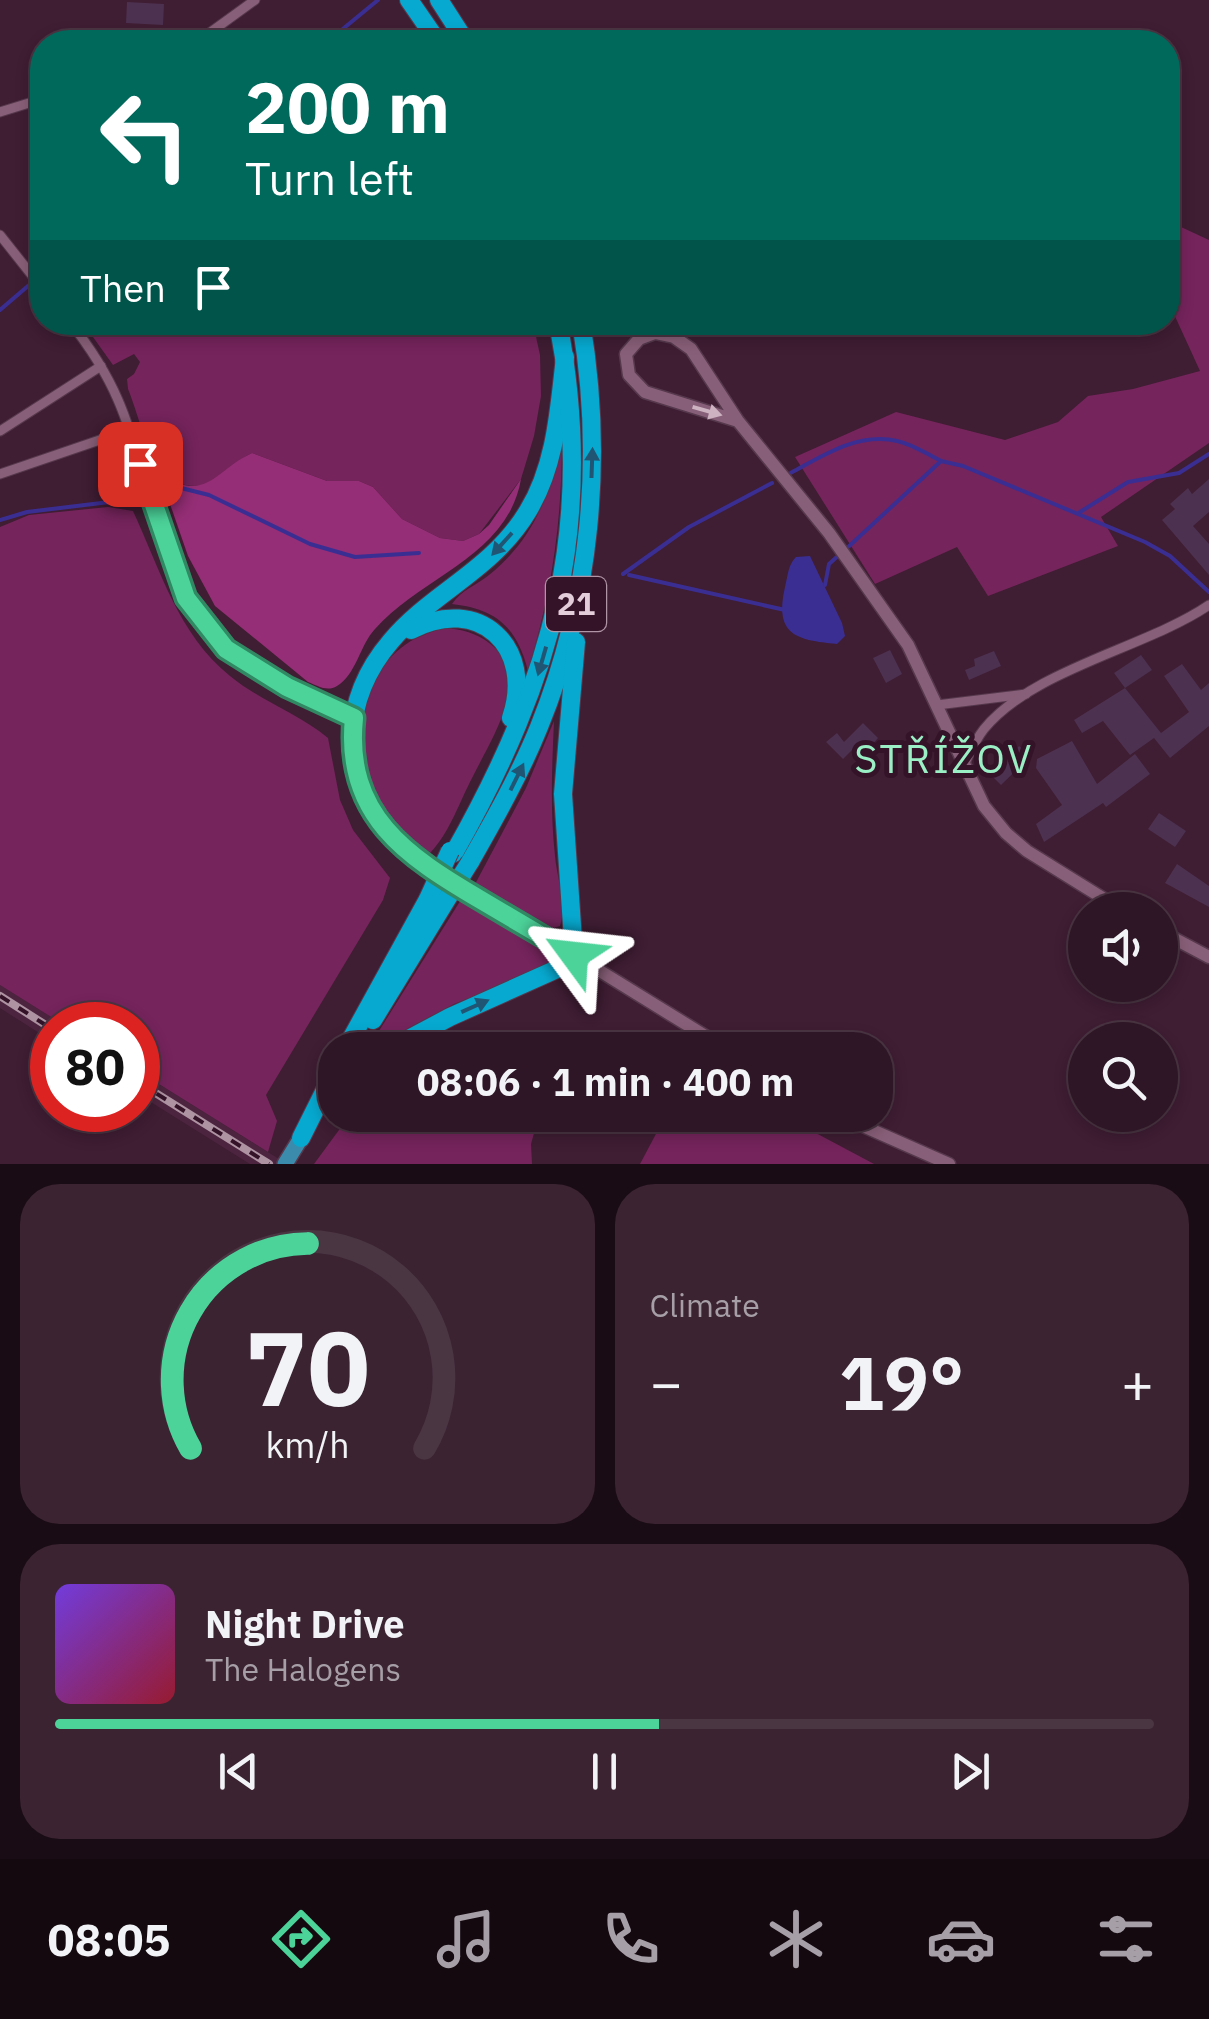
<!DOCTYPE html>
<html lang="en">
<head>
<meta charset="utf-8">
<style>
	:root { --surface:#2f1626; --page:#3b2332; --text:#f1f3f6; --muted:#a79fa7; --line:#4a3543; --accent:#4cd39a }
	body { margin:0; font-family:"IBM Plex Sans",sans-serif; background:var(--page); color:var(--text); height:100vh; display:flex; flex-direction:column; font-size:38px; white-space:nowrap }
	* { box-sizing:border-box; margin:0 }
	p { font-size:32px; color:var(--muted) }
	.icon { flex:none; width:55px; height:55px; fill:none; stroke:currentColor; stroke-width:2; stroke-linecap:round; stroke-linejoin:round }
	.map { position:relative; height:1164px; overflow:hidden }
	.sheet { display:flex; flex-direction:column; gap:20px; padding:20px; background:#1a0c15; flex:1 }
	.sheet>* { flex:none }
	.guide { position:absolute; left:30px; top:30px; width:1150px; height:305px; border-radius:40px; box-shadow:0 5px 15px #0003,0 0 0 2px var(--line); background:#00695c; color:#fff; overflow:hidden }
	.controls { position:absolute; left:1068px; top:892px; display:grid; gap:20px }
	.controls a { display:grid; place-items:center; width:110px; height:110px; border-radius:50%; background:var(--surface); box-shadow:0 5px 15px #0003,0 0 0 2px var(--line); font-size:50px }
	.speed { position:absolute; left:30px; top:1002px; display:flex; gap:20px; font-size:50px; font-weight:700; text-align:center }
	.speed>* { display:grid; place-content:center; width:130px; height:130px; border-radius:50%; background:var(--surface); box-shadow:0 5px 15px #0003,0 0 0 2px var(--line); line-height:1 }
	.speed .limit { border:15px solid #d22; background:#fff; color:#111 }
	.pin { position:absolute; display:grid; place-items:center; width:85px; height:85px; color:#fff; margin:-42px; border-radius:20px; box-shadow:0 5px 15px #0006 }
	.me { position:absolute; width:110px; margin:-55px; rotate:300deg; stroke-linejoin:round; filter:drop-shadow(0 0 8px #0008) }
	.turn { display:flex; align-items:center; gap:35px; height:210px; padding:0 50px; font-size:45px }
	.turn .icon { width:130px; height:130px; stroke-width:2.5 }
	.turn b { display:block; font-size:70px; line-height:85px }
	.then { display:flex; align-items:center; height:95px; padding:0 50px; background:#0003; gap:20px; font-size:38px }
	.big { font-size:75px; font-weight:700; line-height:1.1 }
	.sheet .card { flex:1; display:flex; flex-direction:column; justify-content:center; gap:15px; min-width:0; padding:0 35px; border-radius:40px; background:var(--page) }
	.sheet .dial { align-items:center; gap:0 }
	.dial svg { height:260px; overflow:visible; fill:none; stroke:var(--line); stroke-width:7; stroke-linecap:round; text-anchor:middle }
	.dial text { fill:var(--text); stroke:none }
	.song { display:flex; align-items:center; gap:30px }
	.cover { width:120px; height:120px; border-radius:15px; background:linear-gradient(135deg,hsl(260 70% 55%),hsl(350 70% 35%)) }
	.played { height:10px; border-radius:5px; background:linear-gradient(90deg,var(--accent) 55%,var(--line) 55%) }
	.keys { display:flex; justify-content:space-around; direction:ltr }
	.heat { display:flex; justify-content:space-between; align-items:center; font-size:55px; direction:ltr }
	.sheet .tiles { flex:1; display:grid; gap:20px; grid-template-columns:1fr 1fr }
	.card:last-child { grid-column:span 2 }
	.trip { position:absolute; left:318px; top:1032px; width:575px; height:100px; border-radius:40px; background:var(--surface); box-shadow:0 5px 15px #0003,0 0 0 2px var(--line); font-weight:700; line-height:100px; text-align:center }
	.tab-bar { display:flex; height:160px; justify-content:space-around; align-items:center; background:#13090f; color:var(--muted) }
	.tab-bar .icon { width:70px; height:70px }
	.tab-bar .selected { color:var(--accent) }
	.tab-bar b { font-size:45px; color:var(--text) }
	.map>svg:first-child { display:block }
	.built { fill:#4d243f }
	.green { fill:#75245c }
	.forest { fill:#952e76 }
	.water { fill:#3b2e93 }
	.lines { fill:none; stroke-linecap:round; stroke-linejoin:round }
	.stream { stroke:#3b2e93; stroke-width:4 }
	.building { fill:#4c3150 }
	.street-casing { stroke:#56394d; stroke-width:11 }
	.secondary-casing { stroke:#56394d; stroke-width:15 }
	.primary-casing { stroke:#56394d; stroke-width:18 }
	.highway-casing { stroke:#56394d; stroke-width:20 }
	.street { stroke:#885f78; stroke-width:9 }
	.secondary { stroke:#885f78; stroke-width:12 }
	.primary { stroke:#3b8bad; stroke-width:15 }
	.highway { stroke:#07a9d0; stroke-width:18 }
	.rail-casing { stroke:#ae93a3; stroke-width:8 }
	.rail { stroke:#341329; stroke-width:4; stroke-dasharray:11; stroke-linecap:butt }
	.highway-bridge-casing { stroke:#56394d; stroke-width:20; stroke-linecap:butt }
	.highway-bridge { stroke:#07a9d0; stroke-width:18 }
	.oneway { fill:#cdb2c2 }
	.oneway2 { fill:#205674 }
	.route-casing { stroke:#318964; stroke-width:25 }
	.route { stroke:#4cd39a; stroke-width:18 }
	.labels { text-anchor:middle; stroke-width:10; stroke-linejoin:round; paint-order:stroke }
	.shield { fill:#341329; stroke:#af95a5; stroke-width:2.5 }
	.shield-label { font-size:32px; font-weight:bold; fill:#e4cdda }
	.quarter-label { font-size:40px; letter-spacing:2.5px; fill:#9befc5; stroke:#341329 }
</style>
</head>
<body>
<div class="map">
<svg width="1209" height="1164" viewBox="0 0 1209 1164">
	<rect width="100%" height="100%" fill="#3f1d33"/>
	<g class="built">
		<path d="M0 985 64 1025H52V1041L0 1008Z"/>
		<path d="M138 1071 287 1164H250L138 1094Z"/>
	</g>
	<g class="green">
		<path d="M1168 221 1209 240V443L1101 517 1118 546 988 596 957 547 875 584 795 457 896 412 1005 440 1058 422 1088 396 1133 389 1200 371 1168 301Z"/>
		<path d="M83 323H533L540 355 541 396 534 436 521 479 479 534 463 541 440 538 402 519 373 487 359 481H327L252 453C235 461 225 477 207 484 195 488 172 485 162 476 152 467 135 405 128 389L127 379 134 374 140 362 134 354 113 365Z"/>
		<path d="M562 449C561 529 551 594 528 671 517 628 497 609 452 604 461 590 477 585 489 575 533 539 546 501 562 449Z"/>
		<path d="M108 507 133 511C160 569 178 634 230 676 259 700 298 713 328 738L340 800 353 830 390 878 383 900 266 1095 277 1121 268 1152 138 1071V1025H64L0 985V527L29 515Z"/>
		<path d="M443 628C485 629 520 657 507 703 498 731 483 756 470 782 457 808 448 836 427 856 414 844 399 833 388 819 353 771 350 688 401 648 413 638 428 633 443 628Z"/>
		<path d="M554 721C552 766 550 810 555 856 557 879 567 903 560 926L549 929 474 886 526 788Z"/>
		<path d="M462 898 548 949 549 963 542 969 454 1004 367 1050Z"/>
		<path d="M350 1115H539L531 1144 532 1164H314Z"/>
		<path d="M666 1115H782L874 1164H640Z"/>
	</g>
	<path class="forest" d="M252 453 327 481H359L373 487 402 519 440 538 463 541 479 534 489 525 521 479C508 556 422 576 375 629 360 645 356 675 337 686 327 692 318 686 308 682L215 606 188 556 160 475C208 503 215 470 252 453Z"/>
	<path class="water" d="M810 556 842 623 845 636 837 644C796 640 774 635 785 587 788 575 788 565 796 557Z"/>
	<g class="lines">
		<g class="stream">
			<path d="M327 42 378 0"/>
			<path d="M0 310 42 274"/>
			<path d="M789 474C822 456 858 432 897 441 912 444 927 454 941 461"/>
			<path d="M1080 512 1128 482 1179 473 1209 454"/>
			<path d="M0 520 27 512 126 500 177 487 209 495 310 544 355 557 419 553"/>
			<path d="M846 549 941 461 963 466 1145 542 1170 556 1209 592"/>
			<path d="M623 574 689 527 772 483"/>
			<path d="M629 575 785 610"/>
			<path d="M825 585 829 564 839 555"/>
		</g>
	</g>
	<g class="building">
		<path d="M127 2 164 4 163 25 126 23Z"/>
		<path d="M1209 479V512L1193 526 1209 544V575L1162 520 1175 509 1170 504 1188 488 1192 494Z"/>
		<path d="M890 650 902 674 886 683 873 658Z"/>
		<path d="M994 651 1001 666 969 680 965 670 975 666 974 659Z"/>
		<path d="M1141 655 1152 670 1125 688 1114 673Z"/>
		<path d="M1182 664 1201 690 1209 683V726L1170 758 1154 738 1130 755 1103 721 1082 733 1074 720 1125 688 1161 733 1189 712 1164 676Z"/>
		<path d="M863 723 878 738 870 747 863 749 858 744 843 759 826 742 837 733 844 742Z"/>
		<path d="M1072 741 1097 784 1135 754 1150 774 1106 807 1103 803 1044 842 1036 824 1062 805 1036 768 1037 759Z"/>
		<path d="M1019 746 1031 756 1001 785 987 771 1001 757 1005 761Z"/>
		<path d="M1159 813 1186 831 1175 847 1148 829Z"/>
		<path d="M1177 864 1209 886V907L1165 883Z"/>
	</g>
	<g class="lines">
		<g class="street-casing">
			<g id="street">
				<path d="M197 42 255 0"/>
				<path d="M0 112 42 99"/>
				<path d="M0 235 42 288"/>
				<path d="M70 322C89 346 106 372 118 400 151 475 163 595 226 649 258 677 315 700 354 717"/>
				<path d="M0 431 101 366"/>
				<path d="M0 474 129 430"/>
				<path d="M937 705 1026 694"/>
				<path d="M965 763C970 752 976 739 984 729 1033 669 1146 648 1209 605"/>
			</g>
		</g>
		<g class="secondary-casing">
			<g id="secondary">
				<path d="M738 421 645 392 629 375 626 354 639 339 655 333 674 337 691 349 738 421 829 533 908 645 984 806 1006 833 1027 851 1122 910"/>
				<path d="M1160 931 1209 957"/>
				<path d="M574 955 728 1050"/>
				<path d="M838 1115 949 1164"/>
			</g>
		</g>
		<g class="primary-casing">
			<path id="primary" d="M285 1164 301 1138"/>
		</g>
		<g class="highway-casing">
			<g id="highway">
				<path d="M409 0 438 42"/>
				<path d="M439 0 466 42"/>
				<path d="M565 357C559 409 556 465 528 511 492 571 432 592 391 641 367 669 353 702 352 738 351 821 419 864 483 901 513 919 544 937 574 955"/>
				<path d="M411 630C479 594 535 647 511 718"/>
				<path d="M454 853C553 678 597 524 558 322"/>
				<path d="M470 862C495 818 520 774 539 727 591 599 604 458 581 322"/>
				<path d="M574 955 563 794 576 642"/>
				<path d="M373 1020 442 907"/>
				<path d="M345 1050 428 899"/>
				<path d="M388 1050 450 1017 557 969 574 955"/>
				<path d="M301 1138 335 1070"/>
			</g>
		</g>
		<use href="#street" class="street"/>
		<use href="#secondary" class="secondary"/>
		<use href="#primary" class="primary"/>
		<use href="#highway" class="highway"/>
		<g class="rail-casing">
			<g id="rail">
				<path d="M0 996 52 1029"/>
				<path d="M138 1082 269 1164"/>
			</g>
		</g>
		<use href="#rail" class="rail"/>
		<g class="highway-bridge-casing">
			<g id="highway-bridge">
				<path d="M428 899 450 851"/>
				<path d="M442 907 470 862"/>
			</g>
		</g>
		<use href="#highway-bridge" class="highway-bridge"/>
	</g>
	<defs><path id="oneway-solid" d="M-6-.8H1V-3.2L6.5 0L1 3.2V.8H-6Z" transform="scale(2.5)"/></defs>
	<use class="oneway" href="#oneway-solid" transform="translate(707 411) rotate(16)"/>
	<g class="oneway2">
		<use href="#oneway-solid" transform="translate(592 463) rotate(-88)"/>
		<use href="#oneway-solid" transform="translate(502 544) rotate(132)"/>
		<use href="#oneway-solid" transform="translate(542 661) rotate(106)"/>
		<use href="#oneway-solid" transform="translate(517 777) rotate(-64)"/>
		<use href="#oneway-solid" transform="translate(475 1006) rotate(-24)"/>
	</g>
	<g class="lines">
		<g class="route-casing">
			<path id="route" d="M140 464 186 598 226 649 287 687 354 718C344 815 406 856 481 900 512 918 543 937 574 955"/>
		</g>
		<use href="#route" class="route"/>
	</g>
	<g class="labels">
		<rect class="shield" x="546" y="577" width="60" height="54" rx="8"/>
		<g class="shield-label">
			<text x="576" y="615">21</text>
		</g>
		<g class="quarter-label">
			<text x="944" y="773">STŘÍŽOV</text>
		</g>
	</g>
</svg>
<div class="controls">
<a><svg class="icon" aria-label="sound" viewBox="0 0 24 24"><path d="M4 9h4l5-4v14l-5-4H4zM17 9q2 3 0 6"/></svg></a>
<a><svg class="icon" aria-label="search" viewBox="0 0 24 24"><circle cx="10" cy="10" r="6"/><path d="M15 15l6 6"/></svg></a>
</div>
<div class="speed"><div class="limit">80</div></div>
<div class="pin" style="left:140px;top:464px;background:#d93025"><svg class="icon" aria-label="arrive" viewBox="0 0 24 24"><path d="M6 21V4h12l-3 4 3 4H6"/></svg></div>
<svg class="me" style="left:574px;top:955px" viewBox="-20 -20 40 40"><path d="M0-17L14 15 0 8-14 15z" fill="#4cd39a" stroke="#fff" stroke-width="4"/></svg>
<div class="trip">08:06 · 1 min · 400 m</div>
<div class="guide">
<div class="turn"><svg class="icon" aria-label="left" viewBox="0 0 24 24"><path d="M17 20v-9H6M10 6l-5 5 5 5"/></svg><div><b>200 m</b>Turn left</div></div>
<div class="then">Then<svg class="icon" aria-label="arrive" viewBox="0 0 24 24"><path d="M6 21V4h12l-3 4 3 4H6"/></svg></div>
</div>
</div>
<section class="sheet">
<div class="tiles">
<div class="card dial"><svg viewBox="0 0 100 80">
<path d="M14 69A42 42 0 1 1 86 69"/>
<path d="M14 69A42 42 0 0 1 50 6" stroke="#4cd39a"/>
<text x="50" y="56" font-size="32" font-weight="700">70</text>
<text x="50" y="72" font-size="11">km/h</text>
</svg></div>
<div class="card"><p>Climate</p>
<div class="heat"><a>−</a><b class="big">19°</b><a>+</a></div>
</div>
<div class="card">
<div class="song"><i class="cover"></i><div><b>Night Drive</b><p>The Halogens</p></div></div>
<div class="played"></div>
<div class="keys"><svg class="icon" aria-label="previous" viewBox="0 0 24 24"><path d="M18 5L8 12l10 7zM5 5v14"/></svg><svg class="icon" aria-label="pause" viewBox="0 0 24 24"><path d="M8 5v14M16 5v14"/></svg><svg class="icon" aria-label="next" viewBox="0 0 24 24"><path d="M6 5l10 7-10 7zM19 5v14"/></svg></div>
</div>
</div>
</section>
<nav class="tab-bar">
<b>08:05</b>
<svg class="icon selected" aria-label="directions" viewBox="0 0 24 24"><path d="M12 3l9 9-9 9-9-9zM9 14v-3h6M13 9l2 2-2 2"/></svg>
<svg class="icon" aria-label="music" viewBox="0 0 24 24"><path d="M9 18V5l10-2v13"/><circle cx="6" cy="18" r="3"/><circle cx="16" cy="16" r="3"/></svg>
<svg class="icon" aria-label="phone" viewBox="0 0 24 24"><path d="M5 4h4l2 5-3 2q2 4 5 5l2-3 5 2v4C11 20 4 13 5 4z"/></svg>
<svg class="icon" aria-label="climate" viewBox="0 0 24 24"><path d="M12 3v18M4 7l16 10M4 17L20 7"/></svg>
<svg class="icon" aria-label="car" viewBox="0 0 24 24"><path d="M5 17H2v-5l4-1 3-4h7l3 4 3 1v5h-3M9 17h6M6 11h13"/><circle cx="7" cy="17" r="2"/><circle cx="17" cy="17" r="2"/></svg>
<svg class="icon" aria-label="filters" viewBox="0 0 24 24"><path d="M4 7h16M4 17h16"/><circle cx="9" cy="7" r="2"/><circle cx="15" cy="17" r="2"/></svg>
</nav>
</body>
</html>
